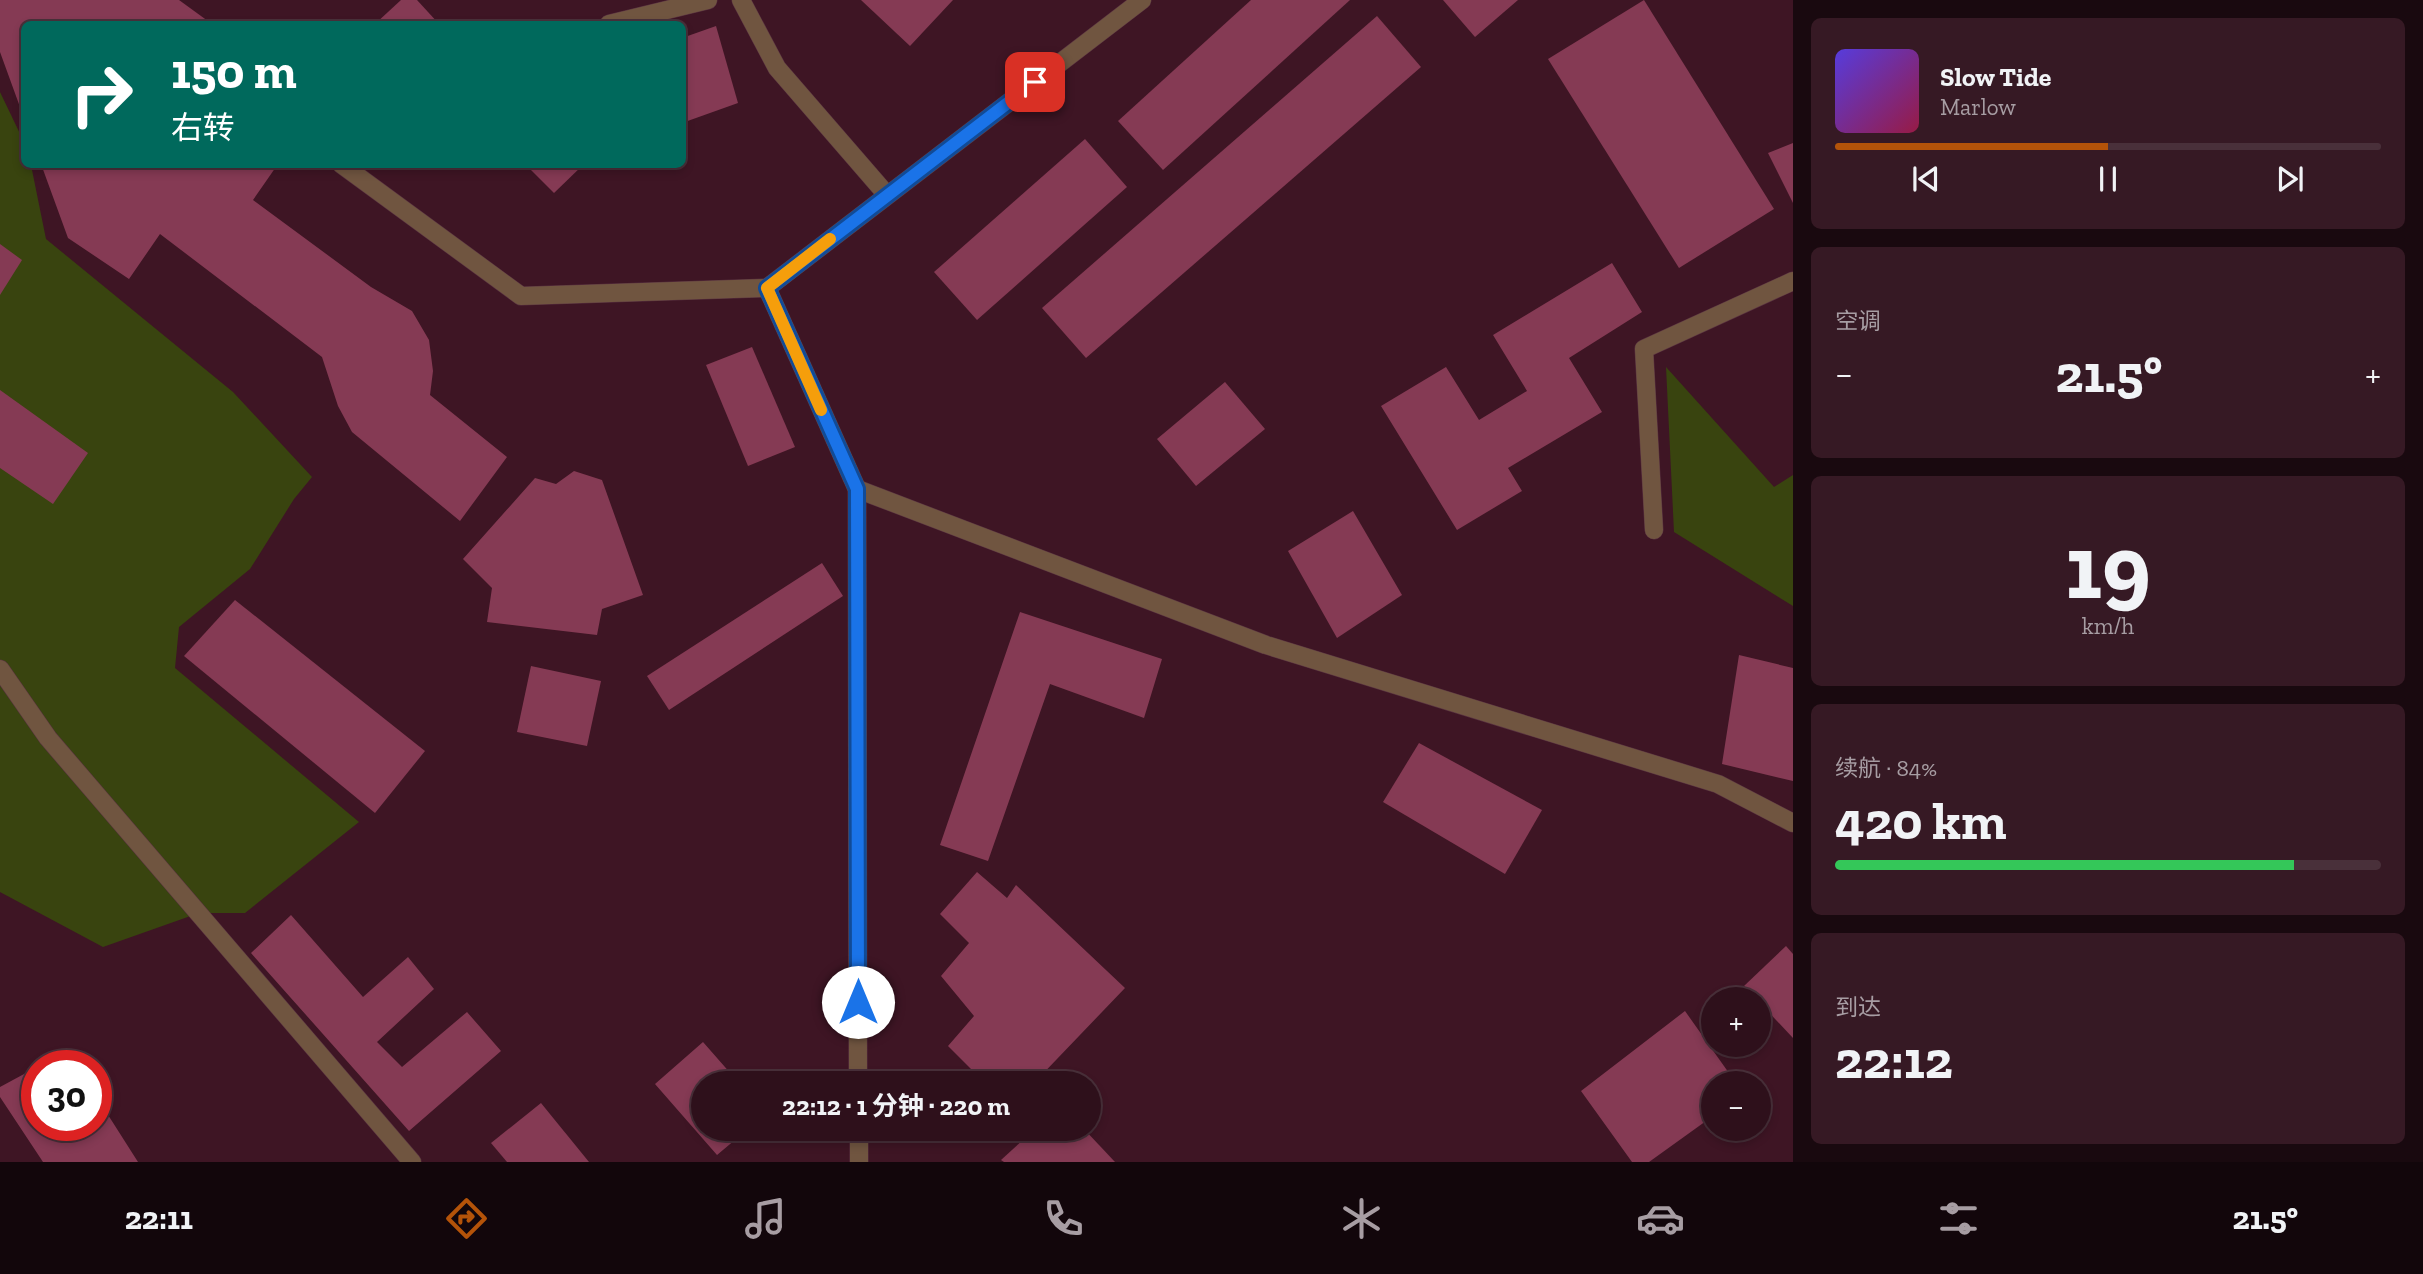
<!DOCTYPE html>
<html lang="zh">
<head>
<meta charset="utf-8">
<style>
	:root { --surface:#2e101b; --page:#361924; --text:#f1f3f6; --muted:#a79da3; --line:#49303a; --accent:#b45309 }
	body { margin:0; font-family:"Zilla Slab","Noto Sans SC",serif; background:var(--page); color:var(--text); height:100vh; display:flex; flex-direction:column; font-size:26px; white-space:nowrap }
	* { box-sizing:border-box; margin:0 }
	p { font-size:23px; color:var(--muted) }
	.icon { flex:none; width:38px; height:38px; fill:none; stroke:currentColor; stroke-width:2; stroke-linecap:round; stroke-linejoin:round }
	.map { position:relative; flex:1; overflow:hidden }
	.sheet { display:flex; flex-direction:column; gap:18px; padding:18px; background:#19090f; width:630px }
	.sheet>* { flex:none }
	.guide { position:absolute; left:21px; top:21px; width:665px; height:147px; border-radius:10px; box-shadow:0 4px 10px #0003,0 0 0 2px var(--line); background:#00695c; color:#fff; overflow:hidden }
	.buttons { position:absolute; left:1701px; top:987px; display:grid; gap:14px }
	.buttons a { display:grid; place-items:center; width:70px; height:70px; border-radius:50%; background:var(--surface); box-shadow:0 4px 10px #0003,0 0 0 2px var(--line); font-size:35px }
	.speed { position:absolute; left:21px; top:1050px; display:flex; gap:14px; font-size:35px; font-weight:700; text-align:center }
	.speed>* { display:grid; place-content:center; width:91px; height:91px; border-radius:50%; background:var(--surface); box-shadow:0 4px 10px #0003,0 0 0 2px var(--line); line-height:1 }
	.speed .limit { border:10px solid #d22; background:#fff; color:#111 }
	.pin { position:absolute; display:grid; place-items:center; width:60px; height:60px; color:#fff; margin:-30px; border-radius:14px; box-shadow:0 4px 10px #0006 }
	.me { position:absolute; width:77px; margin:-38px; rotate:0deg; stroke-linejoin:round; filter:drop-shadow(0 0 5px #0008) }
	.turn { display:flex; align-items:center; gap:24px; height:147px; padding:0 35px; font-size:32px }
	.turn .icon { width:91px; height:91px; stroke-width:2.5 }
	.turn b { display:block; font-size:49px; line-height:60px }
	.big { font-size:52px; font-weight:700; line-height:1.1 }
	.sheet .card { flex:1; display:flex; flex-direction:column; justify-content:center; gap:10px; min-width:0; padding:0 24px; border-radius:10px; background:var(--page) }
	.sheet .dial { align-items:center; gap:0 }
	.dial b { font-size:91px; line-height:1 }
	.song { display:flex; align-items:center; gap:21px }
	.cover { width:84px; height:84px; border-radius:10px; background:linear-gradient(135deg,hsl(250 70% 55%),hsl(340 70% 35%)) }
	.played { height:7px; border-radius:4px; background:linear-gradient(90deg,var(--accent) 50%,var(--line) 50%) }
	.keys { display:flex; justify-content:space-around; direction:ltr }
	.heat { display:flex; justify-content:space-between; align-items:center; font-size:38px; direction:ltr }
	.charge { height:10px; border-radius:5px; background:linear-gradient(90deg,#34c759 84%,var(--line) 0) }
	.trip { position:absolute; left:691px; top:1071px; width:410px; height:70px; border-radius:35px; background:var(--surface); box-shadow:0 4px 10px #0003,0 0 0 2px var(--line); font-weight:700; line-height:70px; text-align:center }
	.tab-bar { display:flex; height:112px; justify-content:space-around; align-items:center; background:#12060b; color:var(--muted) }
	.tab-bar .icon { width:49px; height:49px }
	.tab-bar .current { color:var(--accent) }
	.tab-bar b { font-size:32px; color:var(--text) }
	main { display:flex; flex:1; min-height:0 }
	.map>svg:first-child { display:block }
	.green { fill:#39440f }
	.building { fill:#853a54 }
	.lines { fill:none; stroke-linecap:round; stroke-linejoin:round }
	.minor-casing { stroke:#5a3341; stroke-width:19 }
	.minor { stroke:#705540; stroke-width:18 }
	.route-casing { stroke:#114b97; stroke-width:18 }
	.route { stroke:#1a73e8; stroke-width:12 }
	.slow { stroke:#f59e0b; stroke-width:12 }
</style>
</head>
<body>
<main>
<div class="map">
<svg width="1793" height="1162" viewBox="0 0 1793 1162">
	<rect width="100%" height="100%" fill="#3e1524"/>
	<g class="green">
		<path d="M0 92 24 142V164L31 165 46 239 233 392 312 477 294 499 250 569 179 627 175 668 359 822 245 913H199L103 947 0 892Z"/>
		<path d="M1666 367 1774 487 1793 475V606L1674 532Z"/>
	</g>
	<g class="building">
		<path d="M0 0H179L212 24H24V118L0 52Z"/>
		<path d="M401 0H417L439 24H375Z"/>
		<path d="M861 0H953L910 46Z"/>
		<path d="M1251 0H1350L1163 170 1118 121Z"/>
		<path d="M1443 0H1518L1475 37Z"/>
		<path d="M1644 0 1774 209 1679 268 1548 59Z"/>
		<path d="M1377 16 1421 67 1086 358 1042 308Z"/>
		<path d="M716 26 738 103 682 123V38Z"/>
		<path d="M1085 139 1127 187 977 320 934 272Z"/>
		<path d="M1793 143V203L1768 153Z"/>
		<path d="M41 164H278L253 200 371 287 412 311 429 340 433 371 430 395 507 457 460 521 352 432 338 406 322 357 160 234 129 279 68 238Z"/>
		<path d="M525 164H584L554 193Z"/>
		<path d="M0 244 22 260 0 295Z"/>
		<path d="M1612 263 1642 312 1569 358 1602 412 1508 468 1522 491 1457 530 1381 406 1446 367 1479 420 1527 391 1493 335Z"/>
		<path d="M752 347 795 447 748 466 706 365Z"/>
		<path d="M1225 382 1265 429 1196 486 1157 439Z"/>
		<path d="M0 390 88 453 53 504 0 468Z"/>
		<path d="M574 471 602 480 643 595 602 609 597 635 487 622 492 588 463 559 535 478 556 484Z"/>
		<path d="M1353 511 1402 595 1337 638 1288 551Z"/>
		<path d="M822 563 843 596 669 710 647 676Z"/>
		<path d="M235 600 425 751 375 813 184 656Z"/>
		<path d="M1020 612 1162 659 1144 718 1050 684 988 861 940 845Z"/>
		<path d="M1739 655 1793 668V781L1722 764Z"/>
		<path d="M531 666 601 681 587 746 517 732Z"/>
		<path d="M1419 743 1542 810 1505 874 1383 802Z"/>
		<path d="M977 872 1007 898 1016 885 1125 988 1034 1083H985L948 1046 974 1016 941 976 969 943 940 914Z"/>
		<path d="M291 915 363 997 408 957 434 989 377 1042 402 1067 467 1012 501 1051 409 1131 251 953Z"/>
		<path d="M1786 946 1793 954V1038L1744 986Z"/>
		<path d="M1685 1011 1736 1083H1713V1116L1649 1162H1632L1581 1091Z"/>
		<path d="M703 1042 739 1083H704V1129H748L717 1155 655 1084Z"/>
		<path d="M67 1050 77 1066H39Z"/>
		<path d="M37 1067V1125H96V1096L138 1162H43L0 1097V1087Z"/>
		<path d="M541 1103 589 1162H507L491 1143Z"/>
		<path d="M1035 1129H1084L1115 1162H1004L1001 1160Z"/>
	</g>
	<g class="lines">
		<g class="minor-casing">
			<g id="minor">
				<path d="M741 0 777 68 887 195"/>
				<path d="M609 24 708 0"/>
				<path d="M341 164 521 296 767 288"/>
				<path d="M857 489 1266 645 1718 784 1793 823"/>
				<path d="M1654 530 1644 349 1793 281"/>
				<path d="M0 669 48 738 412 1162"/>
				<path d="M858 1083 857 489 767 288 1142 0"/>
				<path d="M859 1129V1162"/>
			</g>
		</g>
		<use href="#minor" class="minor"/>
	</g>
	<g class="lines">
		<g class="route-casing">
			<path id="route" d="M858 1002 857 489 767 288 1035 82"/>
		</g>
		<use href="#route" class="route"/>
		<path class="slow" d="M821 410 767 288 830 239"/>
	</g>
</svg>
<div class="buttons">
<a>+</a>
<a>−</a>
</div>
<div class="speed"><div class="limit">30</div></div>
<div class="pin" style="left:1035px;top:82px;background:#d93025"><svg class="icon" aria-label="arrive" viewBox="0 0 24 24"><path d="M6 21V4h12l-3 4 3 4H6"/></svg></div>
<svg class="me" style="left:858px;top:1002px" viewBox="-20 -20 40 40"><circle r="19" fill="#fff"/><path d="M0-13L10 11 0 6-10 11z" fill="#1a73e8"/></svg>
<div class="trip">22:12 · 1 分钟 · 220 m</div>
<div class="guide">
<div class="turn"><svg class="icon" aria-label="right" viewBox="0 0 24 24"><path d="M7 20v-9h11M14 6l5 5-5 5"/></svg><div><b>150 m</b>右转</div></div>
</div>
</div>
<section class="sheet">
<div class="card">
<div class="song"><i class="cover"></i><div><b>Slow Tide</b><p>Marlow</p></div></div>
<div class="played"></div>
<div class="keys"><svg class="icon" aria-label="previous" viewBox="0 0 24 24"><path d="M18 5L8 12l10 7zM5 5v14"/></svg><svg class="icon" aria-label="pause" viewBox="0 0 24 24"><path d="M8 5v14M16 5v14"/></svg><svg class="icon" aria-label="next" viewBox="0 0 24 24"><path d="M6 5l10 7-10 7zM19 5v14"/></svg></div>
</div>
<div class="card"><p>空调</p>
<div class="heat"><a>−</a><b class="big">21.5°</b><a>+</a></div>
</div>
<div class="card dial"><b>19</b><p>km/h</p></div>
<div class="card"><p>续航 · 84%</p><b class="big">420 km</b><div class="charge"></div></div>
<div class="card"><p>到达</p><b class="big">22:12</b></div>
</section>
</main>
<nav class="tab-bar">
<b>22:11</b>
<svg class="icon current" aria-label="directions" viewBox="0 0 24 24"><path d="M12 3l9 9-9 9-9-9zM9 14v-3h6M13 9l2 2-2 2"/></svg>
<svg class="icon" aria-label="music" viewBox="0 0 24 24"><path d="M9 18V5l10-2v13"/><circle cx="6" cy="18" r="3"/><circle cx="16" cy="16" r="3"/></svg>
<svg class="icon" aria-label="phone" viewBox="0 0 24 24"><path d="M5 4h4l2 5-3 2q2 4 5 5l2-3 5 2v4C11 20 4 13 5 4z"/></svg>
<svg class="icon" aria-label="climate" viewBox="0 0 24 24"><path d="M12 3v18M4 7l16 10M4 17L20 7"/></svg>
<svg class="icon" aria-label="car" viewBox="0 0 24 24"><path d="M5 17H2v-5l4-1 3-4h7l3 4 3 1v5h-3M9 17h6M6 11h13"/><circle cx="7" cy="17" r="2"/><circle cx="17" cy="17" r="2"/></svg>
<svg class="icon" aria-label="filters" viewBox="0 0 24 24"><path d="M4 7h16M4 17h16"/><circle cx="9" cy="7" r="2"/><circle cx="15" cy="17" r="2"/></svg>
<b>21.5°</b>
</nav>
</body>
</html>
